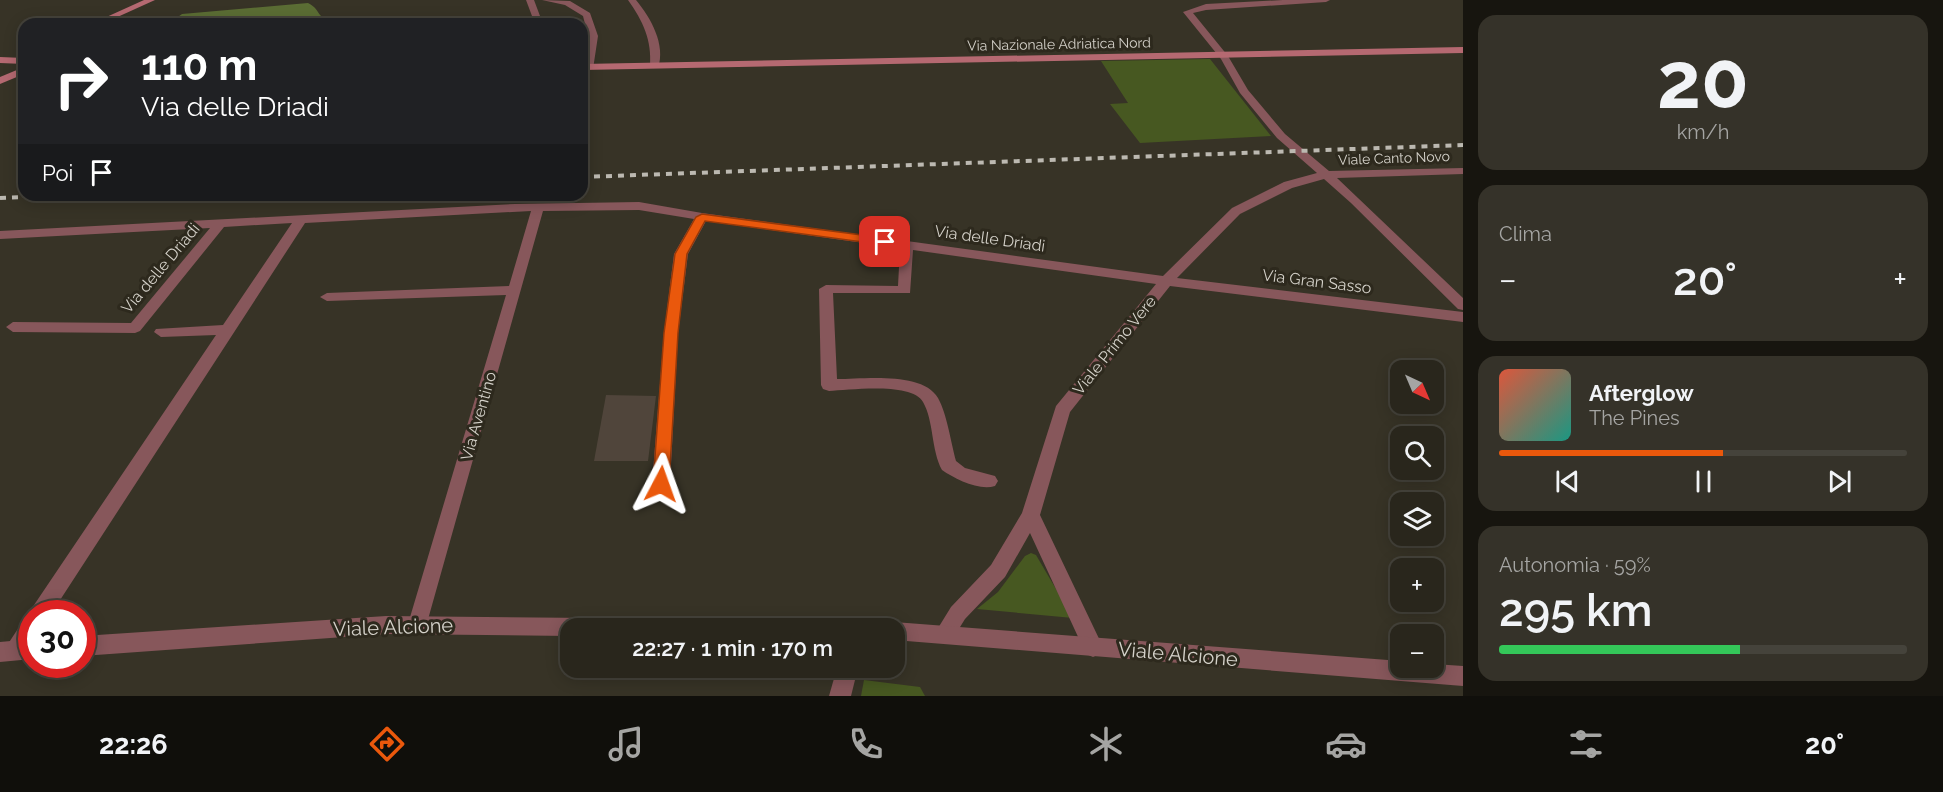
<!DOCTYPE html>
<html lang="it">
<head>
<meta charset="utf-8">
<style>
	:root { --surface:#29261c; --page:#353229; --text:#f1f3f6; --muted:#a5a5a3; --line:#45433b; --accent:#ea580c }
	body { margin:0; font-family:Raleway,sans-serif; background:var(--page); color:var(--text); height:100vh; display:flex; flex-direction:column; font-size:22px; white-space:nowrap }
	* { box-sizing:border-box; margin:0 }
	p { font-size:20px; color:var(--muted) }
	.icon { flex:none; width:33px; height:33px; fill:none; stroke:currentColor; stroke-width:2; stroke-linecap:round; stroke-linejoin:round }
	.map { position:relative; flex:1; overflow:hidden }
	.panel { display:flex; flex-direction:column; gap:15px; padding:15px; background:#17150f; width:480px }
	.panel>* { flex:none }
	.hud { position:absolute; left:18px; top:18px; width:570px; height:183px; border-radius:18px; box-shadow:0 3px 15px #0003,0 0 0 2px var(--line); background:#202124; color:#fff; overflow:hidden }
	.needle { width:39px; rotate:136deg }
	.tools { position:absolute; left:1390px; top:360px; display:grid; gap:12px }
	.tools a { display:grid; place-items:center; width:54px; height:54px; border-radius:12px; background:var(--surface); box-shadow:0 3px 15px #0003,0 0 0 2px var(--line); font-size:30px }
	.speed { position:absolute; left:18px; top:600px; display:flex; gap:12px; font-size:30px; font-weight:700; text-align:center }
	.speed>* { display:grid; place-content:center; width:78px; height:78px; border-radius:50%; background:var(--surface); box-shadow:0 3px 15px #0003,0 0 0 2px var(--line); line-height:1 }
	.speed .limit { border:9px solid #d22; background:#fff; color:#111 }
	.pin { position:absolute; display:grid; place-items:center; width:51px; height:51px; color:#fff; margin:-26px; border-radius:12px; box-shadow:0 3px 9px #0006 }
	.me { position:absolute; width:66px; margin:-33px; rotate:4deg; stroke-linejoin:round; filter:drop-shadow(0 0 4px #0008) }
	.turn { display:flex; align-items:center; gap:21px; height:126px; padding:0 24px; font-size:27px }
	.turn .icon { width:78px; height:78px; stroke-width:2.5 }
	.turn b { display:block; font-size:42px; line-height:51px }
	.then { display:flex; align-items:center; height:57px; padding:0 24px; background:#0003; gap:12px; font-size:22px }
	.big { font-size:45px; font-weight:600; line-height:1.1 }
	.panel .widget { flex:1; display:flex; flex-direction:column; justify-content:center; gap:9px; min-width:0; padding:0 21px; border-radius:18px; background:var(--page) }
	.panel .dial { align-items:center; gap:0 }
	.dial b { font-size:78px; line-height:1 }
	.song { display:flex; align-items:center; gap:18px }
	.cover { width:72px; height:72px; border-radius:9px; background:linear-gradient(135deg,hsl(10 70% 55%),hsl(170 70% 35%)) }
	.played { height:6px; border-radius:3px; background:linear-gradient(90deg,var(--accent) 55%,var(--line) 55%) }
	.keys { display:flex; justify-content:space-around; direction:ltr }
	.heat { display:flex; justify-content:space-between; align-items:center; font-size:33px; direction:ltr }
	.charge { height:9px; border-radius:4px; background:linear-gradient(90deg,#34c759 59%,var(--line) 0) }
	.trip { position:absolute; left:560px; top:618px; width:345px; height:60px; border-radius:18px; background:var(--surface); box-shadow:0 3px 15px #0003,0 0 0 2px var(--line); font-weight:600; line-height:60px; text-align:center }
	.tab-bar { display:flex; height:96px; justify-content:space-around; align-items:center; background:#100f0b; color:var(--muted) }
	.tab-bar .icon { width:42px; height:42px }
	.tab-bar .on { color:var(--accent) }
	.tab-bar b { font-size:27px; color:var(--text) }
	main { display:flex; flex:1; min-height:0 }
	.map>svg:first-child { display:block }
	.green { fill:#475821 }
	.forest { fill:#5b6d34 }
	.building { fill:#50453b }
	.lines { fill:none; stroke-linecap:round; stroke-linejoin:round }
	.minor { fill:#87575b; fill-rule:evenodd }
	.tertiary { fill:#87575b; fill-rule:evenodd }
	.secondary { fill:#b56971; fill-rule:evenodd }
	.rail { stroke:#bcb9b1; stroke-width:4; stroke-dasharray:6 6; stroke-linecap:butt }
	.route { fill:#ea580c; stroke:#983908; stroke-width:1.5 }
	.labels { text-anchor:middle; stroke-width:6; stroke-linejoin:round; paint-order:stroke }
	.far-street-label { font-size:14px; fill:#d4d1c9; stroke:#2d291d }
	.street-label { font-size:16px; fill:#d4d1c9; stroke:#2d291d }
	.near-street-label { font-size:20px; fill:#d4d1c9; stroke:#2d291d }
</style>
</head>
<body>
<main>
<div class="map">
<svg width="1463" height="696" viewBox="0 0 1463 696">
	<rect width="100%" height="100%" fill="#373326"/>
	<g class="green">
		<path d="M1210 59 1271 136 1140 143 1110 104 1128 103 1101 61Z"/>
		<path d="M1031 553 1036 555 1073 618 977 609 998 592 1025 556Z"/>
		<path d="M864 680 920 687 925 696H861Z"/>
	</g>
	<path class="forest" d="M308 3C316 7 316 10 321 16 328 25 344 24 354 24H308L284 18 171 22 182 14Z"/>
	<path class="building" d="M606 395 656 396 648 461H594Z"/>
	<g class="lines">
		<g class="minor">
			<path d="M526 0H534L543 24H535Z"/>
			<path d="M542 0 570 1 590 13 598 36 593 69 585 67 588 36 583 16 565 5Z"/>
			<path d="M628 0H636C651 18 666 45 658 68L650 66C652 40 643 21 628 0Z"/>
			<path d="M1283 0H1330L1326 2 1206 10 1193 13 1228 56 1248 90 1285 134 1329 171 1463 168V174L1337 178 1463 298V310L1458 309 1351 203 1324 179 1292 188 1240 214 1177 278 1463 312V322L1170 286 1070 412 1040 515 1103 647 1100 654 1093 657 1086 654 1030 533 1005 577 965 619 952 640 945 642 938 640 935 633 951 607 991 565 1022 513 1056 406 1156 284 913 250 910 293H833L837 379C863 379 923 371 938 398 947 414 951 443 956 461L965 468 995 476 998 481 995 486C979 491 955 479 942 470 931 450 934 421 923 402 912 382 850 390 829 391L823 389 821 385 819 289 826 285 898 286 900 248 706 221 688 254 678 333 670 484 667 489 661 491 655 489 652 484 664 333 674 254 694 219 639 210 543 211 425 630 418 633 411 630 408 624 506 295 327 301 320 297 327 293 509 286 531 211 305 223 51 614H32C32 632 34 652 14 660L7 657 4 650 25 618 30 616 32 608 216 335 161 337 154 332 156 329 223 325 292 223 224 227 140 331 135 333 13 332 6 327 13 322 131 323 210 228 0 239V231L515 204 639 202 702 213 1163 276 1232 208 1284 182 1317 173 1277 138 1240 93 1221 59 1183 12 1206 4Z"/>
			<path d="M837 668H858L851 696H829Z"/>
		</g>
		<g class="tertiary">
			<path d="M386 616 703 619 710 621 713 628H570V636L386 634 82 656V636Z"/>
			<path d="M894 622 1401 661V668H1434V664L1463 666V686L894 640V628H885L887 624Z"/>
			<path d="M32 639V659L0 662V642Z"/>
		</g>
		<g class="secondary">
			<path d="M144 0H155L102 24H91Z"/>
			<path d="M1463 47V53L582 70V64Z"/>
			<path d="M0 57 24 58V64L0 63Z"/>
			<path d="M24 67V74L0 84V77Z"/>
		</g>
		<g class="rail">
			<path d="M582 177 1463 145"/>
			<path d="M0 198 74 195"/>
		</g>
	</g>
	<path class="route" d="M702 214 885 238 890 242 885 245 705 221 687 254 678 333 669 484 666 488 661 490 655 488 653 484 664 333 675 254 696 217Z"/>
	<g class="labels">
		<g class="far-street-label">
			<text transform="translate(1059 44) rotate(-1)" y="5">Via Nazionale Adriatica Nord</text>
			<text transform="translate(1394 158) rotate(-2)" y="5">Viale Canto Novo</text>
		</g>
		<g class="street-label">
			<text transform="translate(990 238) rotate(8)" y="6">Via delle Driadi</text>
			<text transform="translate(160 268) rotate(-50)" y="6">Via delle Driadi</text>
			<text transform="translate(1317 281) rotate(7)" y="6">Via Gran Sasso</text>
			<text transform="translate(1114 345) rotate(-51)" y="6">Viale Primo Vere</text>
			<text transform="translate(478 416) rotate(-74)" y="6">Via Aventino</text>
		</g>
		<g class="near-street-label">
			<text transform="translate(393 627) rotate(-2)" y="7">Viale Alcione</text>
			<text transform="translate(1178 654) rotate(5)" y="7">Viale Alcione</text>
		</g>
	</g>
</svg>
<div class="tools">
<a><svg class="needle" viewBox="-14 -14 28 28"><path d="M0-13l5 13h-10z" fill="#e53935"/><path d="M0 13l5-13h-10z" fill="#a5a5a3"/></svg></a>
<a><svg class="icon" aria-label="search" viewBox="0 0 24 24"><circle cx="10" cy="10" r="6"/><path d="M15 15l6 6"/></svg></a>
<a><svg class="icon" aria-label="layers" viewBox="0 0 24 24"><path d="M12 4l9 5-9 5-9-5zM3 14l9 5 9-5"/></svg></a>
<a>+</a>
<a>−</a>
</div>
<div class="speed"><div class="limit">30</div></div>
<div class="pin" style="left:885px;top:242px;background:#d93025"><svg class="icon" aria-label="arrive" viewBox="0 0 24 24"><path d="M6 21V4h12l-3 4 3 4H6"/></svg></div>
<svg class="me" style="left:661px;top:484px" viewBox="-20 -20 40 40"><path d="M0-17L14 15 0 8-14 15z" fill="#ea580c" stroke="#fff" stroke-width="4"/></svg>
<div class="trip">22:27 · 1 min · 170 m</div>
<div class="hud">
<div class="turn"><svg class="icon" aria-label="right" viewBox="0 0 24 24"><path d="M7 20v-9h11M14 6l5 5-5 5"/></svg><div><b>110 m</b>Via delle Driadi</div></div>
<div class="then">Poi<svg class="icon" aria-label="arrive" viewBox="0 0 24 24"><path d="M6 21V4h12l-3 4 3 4H6"/></svg></div>
</div>
</div>
<section class="panel">
<div class="widget dial"><b>20</b><p>km/h</p></div>
<div class="widget"><p>Clima</p>
<div class="heat"><a>−</a><b class="big">20°</b><a>+</a></div>
</div>
<div class="widget">
<div class="song"><i class="cover"></i><div><b>Afterglow</b><p>The Pines</p></div></div>
<div class="played"></div>
<div class="keys"><svg class="icon" aria-label="previous" viewBox="0 0 24 24"><path d="M18 5L8 12l10 7zM5 5v14"/></svg><svg class="icon" aria-label="pause" viewBox="0 0 24 24"><path d="M8 5v14M16 5v14"/></svg><svg class="icon" aria-label="next" viewBox="0 0 24 24"><path d="M6 5l10 7-10 7zM19 5v14"/></svg></div>
</div>
<div class="widget"><p>Autonomia · 59%</p><b class="big">295 km</b><div class="charge"></div></div>
</section>
</main>
<nav class="tab-bar">
<b>22:26</b>
<svg class="icon on" aria-label="directions" viewBox="0 0 24 24"><path d="M12 3l9 9-9 9-9-9zM9 14v-3h6M13 9l2 2-2 2"/></svg>
<svg class="icon" aria-label="music" viewBox="0 0 24 24"><path d="M9 18V5l10-2v13"/><circle cx="6" cy="18" r="3"/><circle cx="16" cy="16" r="3"/></svg>
<svg class="icon" aria-label="phone" viewBox="0 0 24 24"><path d="M5 4h4l2 5-3 2q2 4 5 5l2-3 5 2v4C11 20 4 13 5 4z"/></svg>
<svg class="icon" aria-label="climate" viewBox="0 0 24 24"><path d="M12 3v18M4 7l16 10M4 17L20 7"/></svg>
<svg class="icon" aria-label="car" viewBox="0 0 24 24"><path d="M5 17H2v-5l4-1 3-4h7l3 4 3 1v5h-3M9 17h6M6 11h13"/><circle cx="7" cy="17" r="2"/><circle cx="17" cy="17" r="2"/></svg>
<svg class="icon" aria-label="filters" viewBox="0 0 24 24"><path d="M4 7h16M4 17h16"/><circle cx="9" cy="7" r="2"/><circle cx="15" cy="17" r="2"/></svg>
<b>20°</b>
</nav>
</body>
</html>
